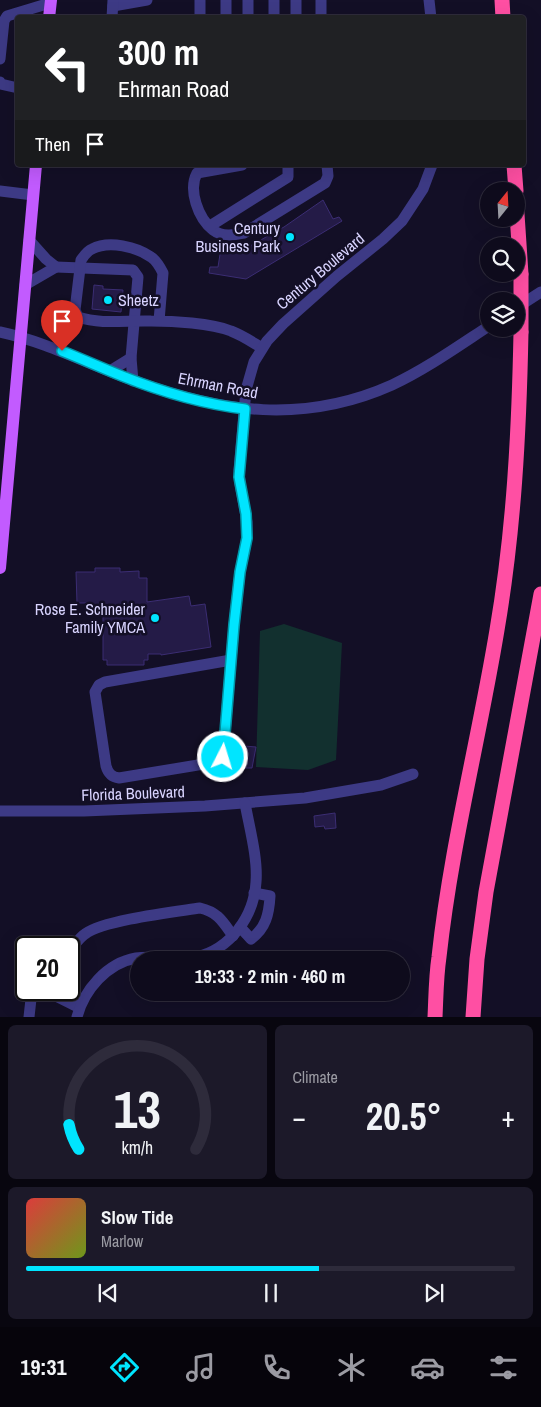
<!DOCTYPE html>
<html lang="en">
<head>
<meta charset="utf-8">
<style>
	:root { --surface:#0e0b1c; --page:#1c1929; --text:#f1f3f6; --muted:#9b9ba3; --line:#2e2b3b; --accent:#00e5ff }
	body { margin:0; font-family:"Archivo Narrow",sans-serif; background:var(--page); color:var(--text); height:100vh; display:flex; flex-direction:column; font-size:19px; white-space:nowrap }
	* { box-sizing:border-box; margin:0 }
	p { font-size:16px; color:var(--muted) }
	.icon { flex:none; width:28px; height:28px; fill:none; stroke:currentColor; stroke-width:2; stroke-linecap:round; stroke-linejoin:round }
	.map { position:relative; height:1017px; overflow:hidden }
	.details { display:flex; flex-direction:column; gap:8px; padding:8px; background:#08060f; flex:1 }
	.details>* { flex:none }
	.hud { position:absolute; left:15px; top:15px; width:511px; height:152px; border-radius:5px; box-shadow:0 5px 20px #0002,0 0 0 1px var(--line); background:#202124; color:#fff; overflow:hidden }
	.needle { width:32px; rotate:18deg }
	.buttons { position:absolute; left:480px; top:182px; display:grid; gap:10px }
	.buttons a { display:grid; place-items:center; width:45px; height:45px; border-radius:50%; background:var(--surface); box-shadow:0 5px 20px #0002,0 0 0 1px var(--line); font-size:25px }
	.speed { position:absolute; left:15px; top:936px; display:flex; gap:10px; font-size:25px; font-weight:700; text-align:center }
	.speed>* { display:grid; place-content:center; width:65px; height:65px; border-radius:50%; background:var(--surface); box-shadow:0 5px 20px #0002,0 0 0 1px var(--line); line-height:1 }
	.speed .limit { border:2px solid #111; border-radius:8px; background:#fff; color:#111 }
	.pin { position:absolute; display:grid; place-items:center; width:42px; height:42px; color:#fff; margin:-51px -21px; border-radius:50% 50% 50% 0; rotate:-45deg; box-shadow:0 0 5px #0007 }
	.pin .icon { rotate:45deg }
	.me { position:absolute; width:55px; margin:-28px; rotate:5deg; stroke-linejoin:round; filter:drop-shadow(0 0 4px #0008) }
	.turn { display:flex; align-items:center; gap:18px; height:105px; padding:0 20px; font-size:22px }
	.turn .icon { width:65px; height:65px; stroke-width:2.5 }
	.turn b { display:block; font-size:35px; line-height:42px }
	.then { display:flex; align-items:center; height:48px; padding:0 20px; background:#0003; gap:10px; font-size:19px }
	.big { font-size:38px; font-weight:800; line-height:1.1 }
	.details .widget { flex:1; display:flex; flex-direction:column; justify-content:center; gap:8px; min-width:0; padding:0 18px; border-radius:8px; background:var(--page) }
	.details .dial { align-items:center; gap:0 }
	.dial svg { height:130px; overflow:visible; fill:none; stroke:var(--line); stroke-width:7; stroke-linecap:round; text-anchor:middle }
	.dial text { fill:var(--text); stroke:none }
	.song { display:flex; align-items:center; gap:15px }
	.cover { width:60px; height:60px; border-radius:8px; background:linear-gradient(135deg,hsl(0 70% 55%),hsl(80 70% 35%)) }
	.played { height:5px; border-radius:2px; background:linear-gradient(90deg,var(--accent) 60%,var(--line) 60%) }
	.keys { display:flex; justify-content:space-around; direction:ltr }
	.heat { display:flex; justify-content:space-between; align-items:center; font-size:28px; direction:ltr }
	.details .tiles { flex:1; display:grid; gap:8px; grid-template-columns:1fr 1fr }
	.widget:last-child { grid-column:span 2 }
	.trip { position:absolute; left:130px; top:951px; width:280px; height:50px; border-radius:25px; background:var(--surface); box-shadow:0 5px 20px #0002,0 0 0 1px var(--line); font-weight:800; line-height:50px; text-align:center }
	.menu { display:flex; height:80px; justify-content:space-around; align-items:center; background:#06040b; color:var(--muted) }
	.menu .icon { width:35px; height:35px }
	.menu .on { color:var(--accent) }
	.menu b { font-size:22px; color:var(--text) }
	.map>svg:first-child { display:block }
	.green { fill:#12302f }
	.building { fill:#241b47; stroke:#3b2d73 }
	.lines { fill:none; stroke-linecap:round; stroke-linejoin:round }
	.minor { stroke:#3d3a85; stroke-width:11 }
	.major { stroke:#c25bff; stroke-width:12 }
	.highway { stroke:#ff4fa3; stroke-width:15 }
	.highway-bridge { stroke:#ff4fa3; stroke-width:15 }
	.route-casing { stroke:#0095a6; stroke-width:12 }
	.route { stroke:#00e5ff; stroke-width:9 }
	.poi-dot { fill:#00e5ff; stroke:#130f26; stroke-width:2 }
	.labels { text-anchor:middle; stroke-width:5; stroke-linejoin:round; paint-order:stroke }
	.poi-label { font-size:16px; fill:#d9d4ff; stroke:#130f26; text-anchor:end }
	.street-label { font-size:16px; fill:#d9d4ff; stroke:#130f26 }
</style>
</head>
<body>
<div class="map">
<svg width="541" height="1017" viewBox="0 0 541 1017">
	<rect width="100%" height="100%" fill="#130f26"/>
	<path class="green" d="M284 624 342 643 336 760 308 770 256 767 260 631Z"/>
	<g class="building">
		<path d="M323 200 333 219 339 217 342 221 246 279 209 273 210 267H218L221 248 241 251 284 227Z"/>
		<path d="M94 285 103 286V289L123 290 121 312 92 309Z"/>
		<path d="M95 568H120V572L139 571V578H147V602L189 596 191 606 205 604 211 647 161 655V654H148V660H144V665H107V660H103V610H93V603H77L76 572H95Z"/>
		<path d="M244 746 256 747 252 768H241Z"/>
		<path d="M335 813 336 828 325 829 324 826 315 827 314 816Z"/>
	</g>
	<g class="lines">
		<g class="minor">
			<path d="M200 0V18"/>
			<path d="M226 0V18"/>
			<path d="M248 0V18"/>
			<path d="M429 0 431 18"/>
			<path d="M113 6 147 0"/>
			<path d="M112 18 113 0"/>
			<path d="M274 18V0"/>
			<path d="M296 18V0"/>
			<path d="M321 18V0"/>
			<path d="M0 59 4 21 7 16 50 3"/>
			<path d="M0 82 1 84 18 88"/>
			<path d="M242 165 197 173C188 190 198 218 213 230 222 237 234 235 244 233L325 183 328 176 327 165"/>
			<path d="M0 191 33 195"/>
			<path d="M210 226 288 177V165"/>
			<path d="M56 267 133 270 138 277 131 358 133 381"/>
			<path d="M25 285 56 267 46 259 29 240"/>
			<path d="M516 308 541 292"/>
			<path d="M159 321 163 273C160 267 157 261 151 257 137 247 109 240 92 249 87 251 84 256 81 260L75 310 78 317C102 325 127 320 151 321 173 321 211 323 231 331 242 335 252 342 262 348"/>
			<path d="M0 332C47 342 90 365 135 381 221 413 305 424 392 385 426 369 457 347 489 326"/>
			<path d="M110 371 131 358"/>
			<path d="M231 660 105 682 99 685 95 692 106 766C108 773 111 777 119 778L222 761 223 757 234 625 240 572 247 538V522L240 484 239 470 246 390 254 362 267 341 283 324 337 276 383 239 402 221 423 189 432 165"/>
			<path d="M0 811H84L205 806 305 798 381 785 413 774"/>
			<path d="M240 927 251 939C266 928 269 914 270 896L254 893"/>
			<path d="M69 951C74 946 79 938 85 934 104 920 174 912 200 908 218 912 223 922 233 936"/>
			<path d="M44 990 76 1006 80 1005"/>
			<path d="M29 1017 31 999 37 990"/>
			<path d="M77 1017C84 990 107 963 136 958 155 955 177 961 196 957 231 949 254 916 256 882 258 858 249 826 245 803"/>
		</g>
		<g class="major">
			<path d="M49 18 51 0"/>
			<path d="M0 568 36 165"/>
		</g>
		<g class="highway">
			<path d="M502 0 503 18"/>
			<path d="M514 165 516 191"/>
			<path d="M516 199 521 274"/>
			<path d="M435 1017C436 997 436 977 439 957 451 846 479 739 497 630 514 530 519 433 521 332"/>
			<path d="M473 1017 477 959 486 892 541 594"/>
		</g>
		<path class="highway-bridge" d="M521 274V332"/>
	</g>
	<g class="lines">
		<g class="route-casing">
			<path id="route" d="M62 351C82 359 102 368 122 376 162 392 203 404 245 409L239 477 246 514 247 538 240 572 234 625 223 757"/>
		</g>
		<use href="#route" class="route"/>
	</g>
	<g class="poi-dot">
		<circle cx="290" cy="237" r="5"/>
		<circle cx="108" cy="300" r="5"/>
		<circle cx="155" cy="618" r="5"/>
	</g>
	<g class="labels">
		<g class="poi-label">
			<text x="280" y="234">Century<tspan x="280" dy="18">Business Park</tspan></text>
			<text x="118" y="306" text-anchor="start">Sheetz</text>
			<text x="145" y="615">Rose E. Schneider<tspan x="145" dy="18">Family YMCA</tspan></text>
		</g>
		<g class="street-label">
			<text transform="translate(320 271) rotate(-40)" y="6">Century Boulevard</text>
			<text transform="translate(218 385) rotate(11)" y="6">Ehrman Road</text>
			<text transform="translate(133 793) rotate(-2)" y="6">Florida Boulevard</text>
		</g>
	</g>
</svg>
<div class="buttons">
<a><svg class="needle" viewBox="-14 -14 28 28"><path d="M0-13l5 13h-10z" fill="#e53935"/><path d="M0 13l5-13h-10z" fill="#9b9ba3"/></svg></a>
<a><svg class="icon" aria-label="search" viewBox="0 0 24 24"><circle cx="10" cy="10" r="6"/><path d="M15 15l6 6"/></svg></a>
<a><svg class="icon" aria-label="layers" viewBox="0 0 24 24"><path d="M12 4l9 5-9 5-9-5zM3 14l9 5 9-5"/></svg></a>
</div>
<div class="speed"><div class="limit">20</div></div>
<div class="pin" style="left:62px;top:351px;background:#d93025"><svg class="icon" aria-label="arrive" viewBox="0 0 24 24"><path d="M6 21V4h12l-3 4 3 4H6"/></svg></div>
<svg class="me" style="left:223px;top:757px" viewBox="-20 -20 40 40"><circle r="17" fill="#00e5ff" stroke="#fff" stroke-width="3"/><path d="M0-11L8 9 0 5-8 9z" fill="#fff"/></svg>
<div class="trip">19:33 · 2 min · 460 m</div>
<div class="hud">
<div class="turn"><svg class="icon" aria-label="left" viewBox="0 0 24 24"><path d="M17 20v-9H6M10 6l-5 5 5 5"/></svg><div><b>300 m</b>Ehrman Road</div></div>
<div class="then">Then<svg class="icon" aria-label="arrive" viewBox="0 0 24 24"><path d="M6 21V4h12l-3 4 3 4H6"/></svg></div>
</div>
</div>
<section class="details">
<div class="tiles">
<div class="widget dial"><svg viewBox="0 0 100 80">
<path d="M14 69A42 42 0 1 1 86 69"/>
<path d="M14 69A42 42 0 0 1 8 54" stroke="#00e5ff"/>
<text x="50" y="56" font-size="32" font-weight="700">13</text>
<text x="50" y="72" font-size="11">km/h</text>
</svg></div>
<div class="widget"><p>Climate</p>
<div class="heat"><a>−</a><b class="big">20.5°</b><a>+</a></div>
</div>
<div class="widget">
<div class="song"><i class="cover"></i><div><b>Slow Tide</b><p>Marlow</p></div></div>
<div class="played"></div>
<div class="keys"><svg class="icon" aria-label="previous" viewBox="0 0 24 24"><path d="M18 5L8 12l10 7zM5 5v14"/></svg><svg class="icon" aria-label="pause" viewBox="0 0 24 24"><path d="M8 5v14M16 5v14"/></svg><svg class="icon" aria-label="next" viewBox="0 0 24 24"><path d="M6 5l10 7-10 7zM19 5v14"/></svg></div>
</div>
</div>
</section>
<nav class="menu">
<b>19:31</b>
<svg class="icon on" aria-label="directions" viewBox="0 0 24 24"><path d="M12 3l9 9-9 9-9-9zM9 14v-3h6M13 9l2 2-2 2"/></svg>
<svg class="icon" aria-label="music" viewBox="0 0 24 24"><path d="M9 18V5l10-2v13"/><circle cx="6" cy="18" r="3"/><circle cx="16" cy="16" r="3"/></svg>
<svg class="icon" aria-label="phone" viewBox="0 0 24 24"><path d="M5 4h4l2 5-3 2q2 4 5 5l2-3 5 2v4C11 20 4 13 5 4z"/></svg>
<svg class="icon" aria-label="climate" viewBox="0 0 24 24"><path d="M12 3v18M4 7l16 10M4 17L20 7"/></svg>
<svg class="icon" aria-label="car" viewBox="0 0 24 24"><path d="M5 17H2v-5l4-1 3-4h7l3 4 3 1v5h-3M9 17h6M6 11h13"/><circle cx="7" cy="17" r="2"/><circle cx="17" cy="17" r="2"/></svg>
<svg class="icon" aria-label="filters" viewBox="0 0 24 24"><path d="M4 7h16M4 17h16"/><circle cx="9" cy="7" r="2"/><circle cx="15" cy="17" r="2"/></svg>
</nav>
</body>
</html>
